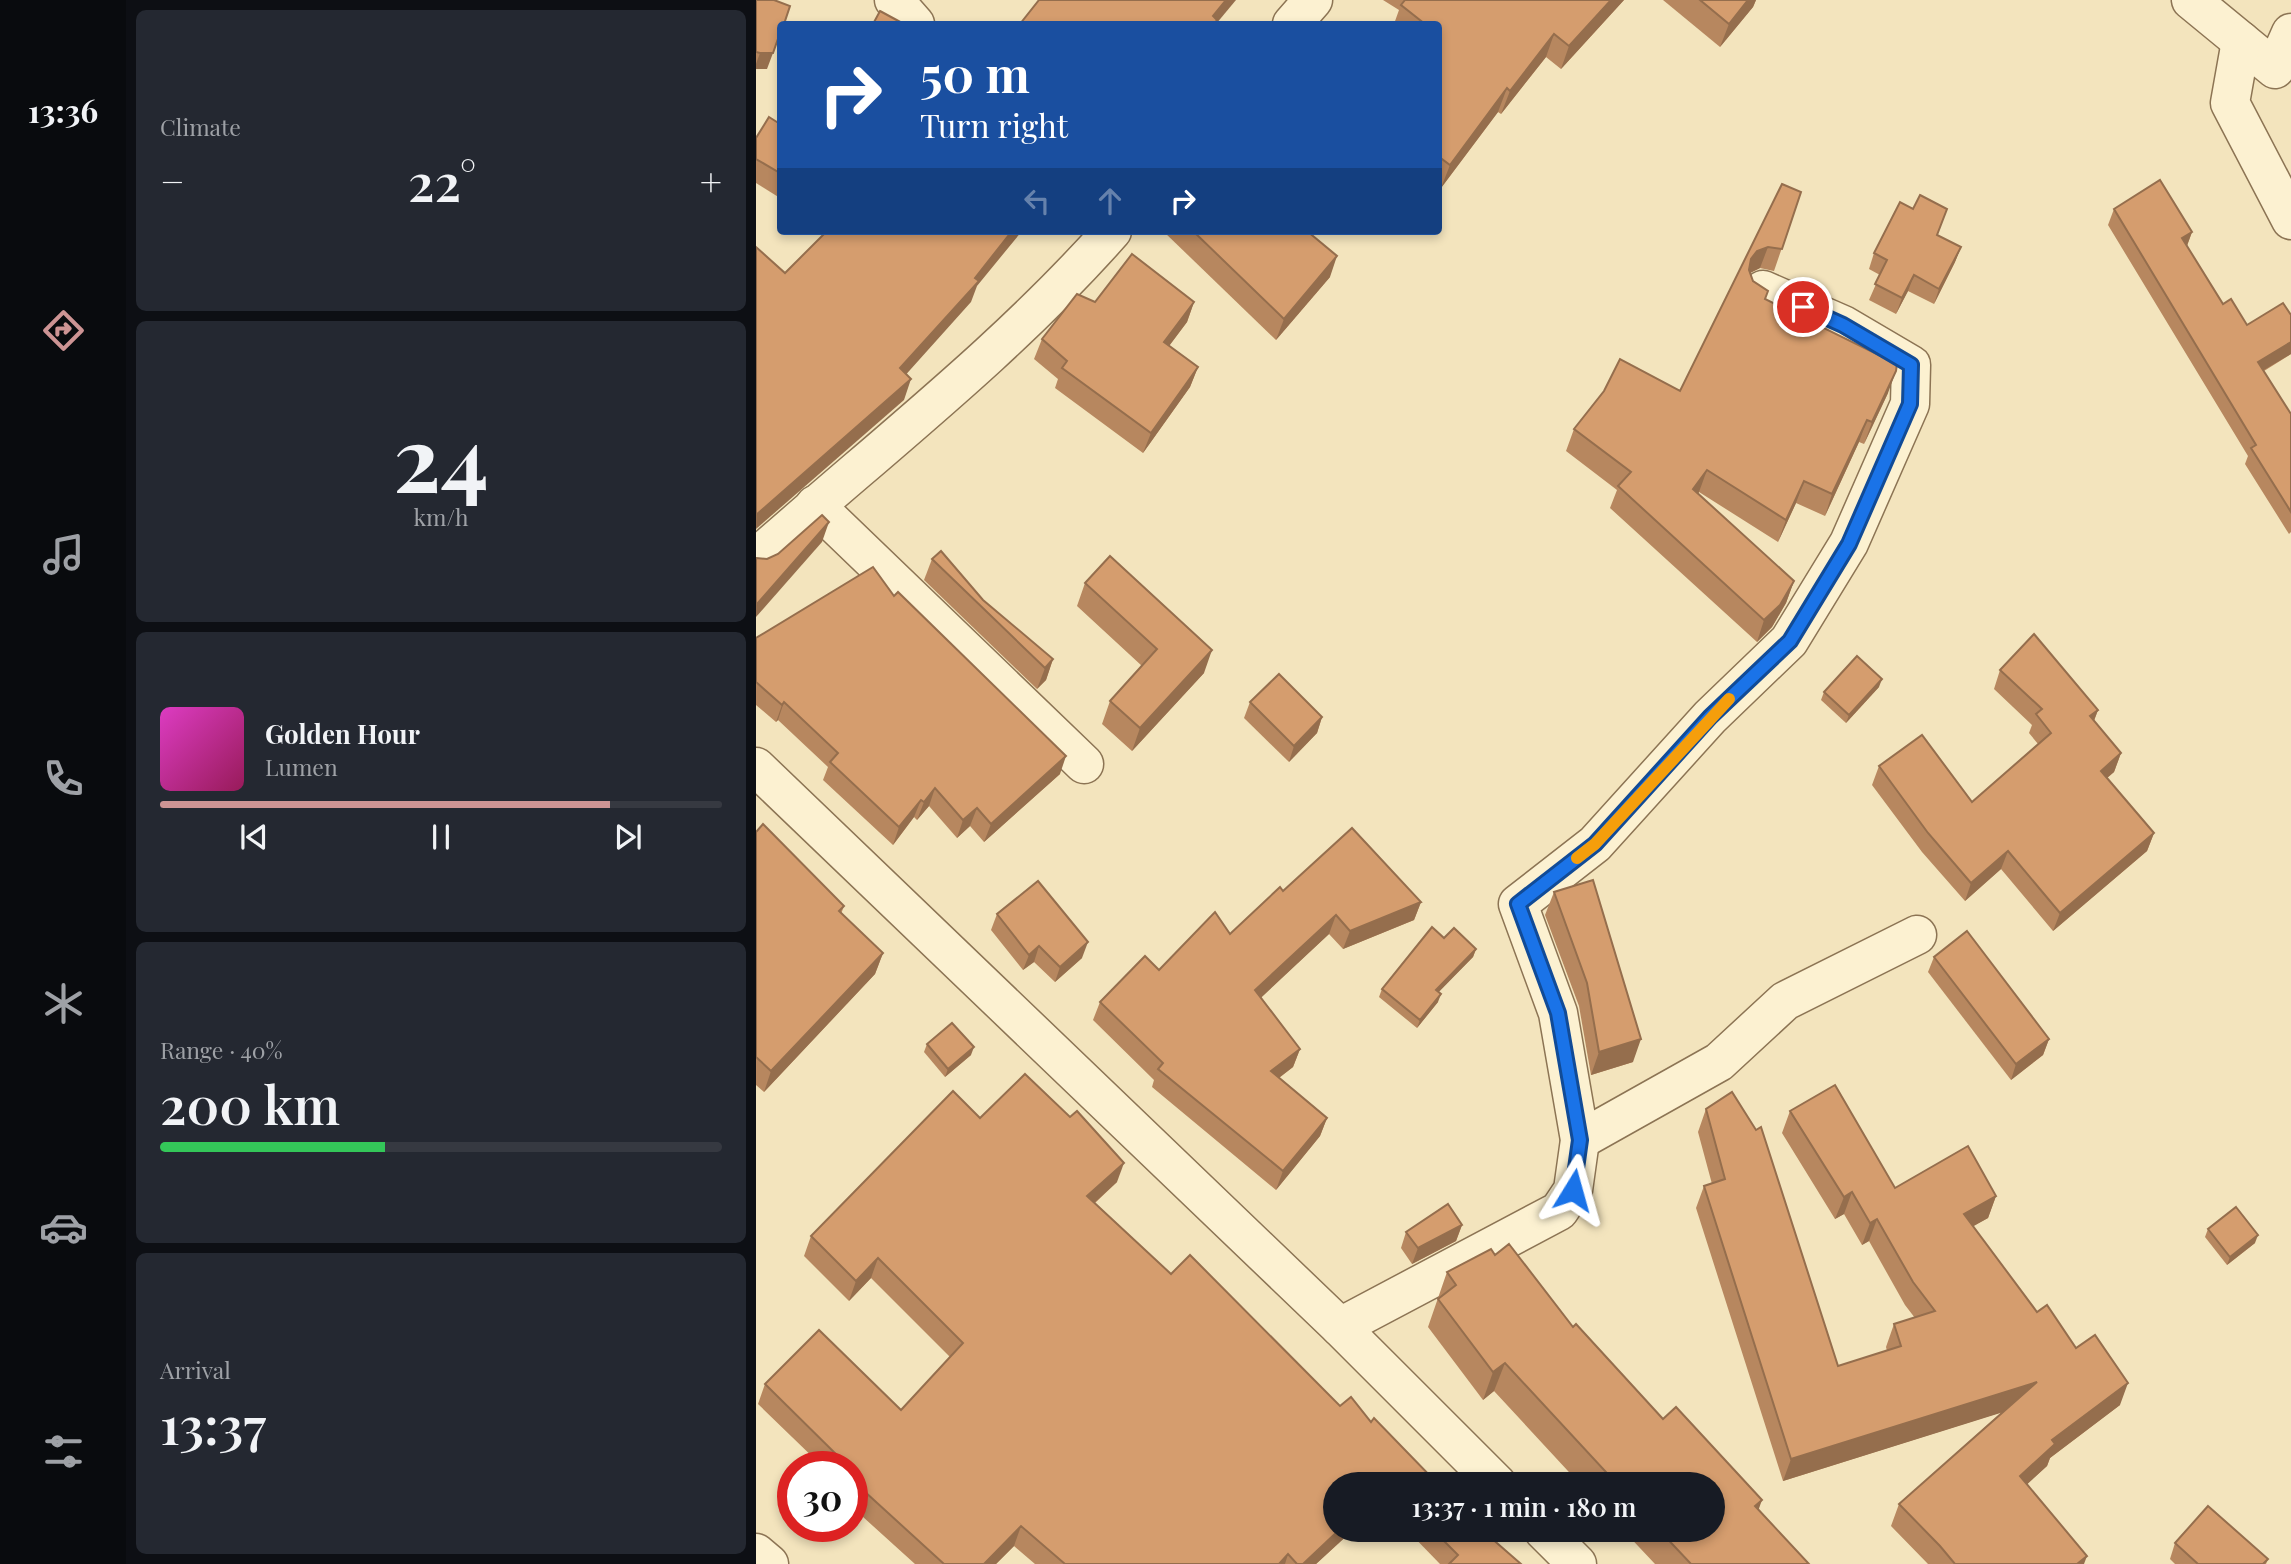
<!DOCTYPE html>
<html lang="en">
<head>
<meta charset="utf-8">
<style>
	:root { --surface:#171b24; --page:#242831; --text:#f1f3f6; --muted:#9ea1a6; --line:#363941; --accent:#cd9494 }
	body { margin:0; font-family:"Playfair Display",serif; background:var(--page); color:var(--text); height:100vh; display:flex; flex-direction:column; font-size:26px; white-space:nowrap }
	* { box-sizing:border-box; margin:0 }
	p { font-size:23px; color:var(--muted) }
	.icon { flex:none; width:38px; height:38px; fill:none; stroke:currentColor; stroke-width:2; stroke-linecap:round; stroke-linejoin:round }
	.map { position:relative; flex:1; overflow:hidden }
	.side { display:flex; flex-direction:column; gap:10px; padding:10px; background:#0d0f14; width:630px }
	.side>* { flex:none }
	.hud { position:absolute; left:21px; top:21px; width:665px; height:214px; border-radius:7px; box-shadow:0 4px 10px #0003; background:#1a4fa0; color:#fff; overflow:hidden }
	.speed { position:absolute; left:21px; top:1451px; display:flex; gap:14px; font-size:35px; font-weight:700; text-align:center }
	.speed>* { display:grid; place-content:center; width:91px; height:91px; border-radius:50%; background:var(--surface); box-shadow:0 4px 10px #0003; line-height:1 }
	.speed .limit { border:10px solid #d22; background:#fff; color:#111 }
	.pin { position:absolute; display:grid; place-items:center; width:60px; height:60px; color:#fff; margin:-30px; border:4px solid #fff; border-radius:50%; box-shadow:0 2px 7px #0007 }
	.me { position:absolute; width:77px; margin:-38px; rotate:8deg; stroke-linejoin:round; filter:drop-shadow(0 0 5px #0008) }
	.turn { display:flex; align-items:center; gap:24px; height:147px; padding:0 28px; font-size:32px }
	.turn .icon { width:91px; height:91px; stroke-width:2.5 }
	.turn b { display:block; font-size:49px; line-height:60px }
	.lanes { display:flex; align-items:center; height:66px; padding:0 28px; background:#0003; justify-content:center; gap:35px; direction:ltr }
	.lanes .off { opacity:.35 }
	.big { font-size:52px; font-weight:600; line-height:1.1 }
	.side .widget { flex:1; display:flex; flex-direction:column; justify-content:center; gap:10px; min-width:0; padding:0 24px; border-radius:10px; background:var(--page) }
	.side .dial { align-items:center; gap:0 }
	.dial b { font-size:91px; line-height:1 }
	.song { display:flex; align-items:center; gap:21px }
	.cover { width:84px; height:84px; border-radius:10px; background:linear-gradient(135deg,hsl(310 70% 55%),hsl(330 70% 35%)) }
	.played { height:7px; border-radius:4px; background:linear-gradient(90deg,var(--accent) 80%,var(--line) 80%) }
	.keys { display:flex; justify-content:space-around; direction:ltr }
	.heat { display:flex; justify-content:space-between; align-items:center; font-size:38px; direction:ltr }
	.charge { height:10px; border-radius:5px; background:linear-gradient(90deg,#34c759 40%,var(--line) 0) }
	.trip { position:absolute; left:567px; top:1472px; width:402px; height:70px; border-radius:35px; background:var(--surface); box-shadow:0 4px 10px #0003; font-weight:600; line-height:70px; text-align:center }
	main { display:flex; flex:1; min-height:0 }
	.tab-bar { display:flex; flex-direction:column; width:126px; justify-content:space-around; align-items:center; background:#090b0e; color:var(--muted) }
	.tab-bar .icon { width:49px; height:49px }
	.tab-bar .active { color:var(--accent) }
	.tab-bar b { font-size:32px; color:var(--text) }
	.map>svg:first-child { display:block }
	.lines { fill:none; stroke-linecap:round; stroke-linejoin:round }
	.minor-casing { stroke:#8c7454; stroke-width:41 }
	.tertiary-casing { stroke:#8c7454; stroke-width:41 }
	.minor { stroke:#fcf1d1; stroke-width:38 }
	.tertiary { stroke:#fcf1d1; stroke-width:38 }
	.wall { fill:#b7875f }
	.shaded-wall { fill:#956e4d }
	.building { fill:#d59d6e; stroke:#956e4d; stroke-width:2 }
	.route-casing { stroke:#114b97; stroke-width:18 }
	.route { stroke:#1a73e8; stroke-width:12 }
	.slow { stroke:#f59e0b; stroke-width:12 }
</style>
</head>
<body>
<main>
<nav class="tab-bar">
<b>13:36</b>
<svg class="icon active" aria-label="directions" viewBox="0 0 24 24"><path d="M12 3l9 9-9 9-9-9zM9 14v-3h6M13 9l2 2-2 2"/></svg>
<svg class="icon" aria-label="music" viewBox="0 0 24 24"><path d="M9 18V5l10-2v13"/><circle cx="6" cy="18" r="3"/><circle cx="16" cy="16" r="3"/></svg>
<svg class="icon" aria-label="phone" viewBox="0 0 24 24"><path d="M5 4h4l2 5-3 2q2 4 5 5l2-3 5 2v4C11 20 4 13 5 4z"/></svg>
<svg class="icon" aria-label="climate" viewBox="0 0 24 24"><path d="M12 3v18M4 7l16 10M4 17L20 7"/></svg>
<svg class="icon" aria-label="car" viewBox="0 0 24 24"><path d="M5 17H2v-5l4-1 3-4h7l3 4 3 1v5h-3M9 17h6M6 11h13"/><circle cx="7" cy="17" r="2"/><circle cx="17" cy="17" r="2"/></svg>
<svg class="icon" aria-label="filters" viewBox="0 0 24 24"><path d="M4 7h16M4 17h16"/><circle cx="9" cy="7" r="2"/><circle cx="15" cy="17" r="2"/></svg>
</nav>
<section class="side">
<div class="widget"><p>Climate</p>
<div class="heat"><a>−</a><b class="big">22°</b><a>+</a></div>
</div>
<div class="widget dial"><b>24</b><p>km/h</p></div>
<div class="widget">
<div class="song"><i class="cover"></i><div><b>Golden Hour</b><p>Lumen</p></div></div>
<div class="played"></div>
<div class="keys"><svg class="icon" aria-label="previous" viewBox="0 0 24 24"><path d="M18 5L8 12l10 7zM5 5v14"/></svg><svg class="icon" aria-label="pause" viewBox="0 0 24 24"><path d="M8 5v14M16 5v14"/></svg><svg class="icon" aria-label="next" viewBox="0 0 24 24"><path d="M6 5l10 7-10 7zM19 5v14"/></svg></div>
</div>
<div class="widget"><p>Range · 40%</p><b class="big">200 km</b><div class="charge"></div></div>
<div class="widget"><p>Arrival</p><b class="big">13:37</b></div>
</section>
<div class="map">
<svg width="1535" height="1564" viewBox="0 0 1535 1564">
	<rect width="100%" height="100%" fill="#f3e4bd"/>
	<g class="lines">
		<g class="minor-casing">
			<g id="minor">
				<path d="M138 0 159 24"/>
				<path d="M1435 0 1519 69 1535 33"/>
				<path d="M536 24 557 0"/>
				<path d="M1485 41 1474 103 1535 220"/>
				<path d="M59 505 328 764"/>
				<path d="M0 558C120 451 249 352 356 231"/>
				<path d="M824 1140 963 1062 1029 1001 1161 935"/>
				<path d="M584 1327 803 1211 817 1190 824 1140 802 1013 762 904 839 844 954 717 1033 641 1093 543 1154 404 1155 365 1087 325 1007 290"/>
				<path d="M0 1553 13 1564"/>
			</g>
		</g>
		<g class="tertiary-casing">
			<g id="tertiary">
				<path d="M0 767 584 1327 741 1484"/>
				<path d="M787 1530 821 1564"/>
			</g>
		</g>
		<use href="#minor" class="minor"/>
		<use href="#tertiary" class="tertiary"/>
	</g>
	<g class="wall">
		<path d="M0 0 11 69H0Z"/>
		<path d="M627 0H868L805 69 790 57 745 114 742 112 685 188 682 186V24H638L643 10Z"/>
		<path d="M907 0H1000L997 7 964 47Z"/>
		<path d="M24 124V198L0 183V138Z"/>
		<path d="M1026 184 1045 192 1018 271 1004 268 994 273 997 281 1009 299 1132 393 1108 444 1103 442 1069 516 1040 503 1022 542 943 492 942 494 1038 581 1030 603 1016 627 1001 642 854 508 861 490 810 451 818 429 924 391Z"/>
		<path d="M1358 209 1436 232 1431 246 1467 304 1491 325 1535 354 1508 371 1535 414V532L1533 534 1489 464 1492 456 1352 225Z"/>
		<path d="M407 231H551L574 277 520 340Z"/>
		<path d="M1181 235 1205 247 1199 262 1178 304 1152 291 1140 314 1113 300 1124 275 1113 269 1118 253Z"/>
		<path d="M339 302H438L431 322 413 346 442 367 434 387 387 453 299 388 302 379 278 359 286 339Z"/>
		<path d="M176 559 297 659 290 680 281 689 168 580Z"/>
		<path d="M329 583 448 673 376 751 346 724 354 701 386 666 321 606Z"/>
		<path d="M138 596 304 774 228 842 214 826 201 838 173 806 161 820 158 817 137 845 67 780 72 767 22 720 20 722 0 705V638Z"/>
		<path d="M1244 670 1342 710 1338 721 1365 753 1358 772 1351 778 1398 833 1391 851 1297 931 1245 869 1209 901 1166 852 1116 785 1123 766 1216 802 1282 744 1273 733 1276 725 1238 689Z"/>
		<path d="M1123 687 1090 723 1065 700 1068 692Z"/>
		<path d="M494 702 566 717 561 733 533 762 488 718Z"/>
		<path d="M0 832 88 906 85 914 127 953 119 974 8 1092 0 1085Z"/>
		<path d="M527 891 665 902 658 920 587 949 573 934 505 997 544 1049 537 1067 523 1078 571 1118 564 1136 520 1190 396 1087 398 1080 337 1020 344 1002 474 934Z"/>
		<path d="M798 892 877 1062 835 1075 823 1006 789 915Z"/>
		<path d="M241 914 326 958 299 982 278 962 267 970 235 930Z"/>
		<path d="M688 938 720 949 717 957 682 992V1002L661 1028 623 997 626 989Z"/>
		<path d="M1178 957 1293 1039 1287 1055 1255 1080 1172 972Z"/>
		<path d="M171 1044 215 1055 189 1077 168 1052Z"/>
		<path d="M950 1109 1082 1366 1131 1351 1130 1347 1138 1324 1159 1318 1149 1305 1113 1241 1106 1245 1088 1214 1079 1219 1026 1133 1034 1111 1139 1188 1240 1196 1232 1218 1217 1226 1281 1312 1320 1348 1364 1405 1294 1458 1291 1466 1271 1484 1328 1564H1172L1135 1526 1143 1504 1246 1412 1027 1481 940 1208 948 1186 956 1184 942 1132Z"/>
		<path d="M224 1118 361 1182 339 1203 415 1274 584 1406 615 1422 682 1484H579V1530H597L560 1564H279L258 1546 240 1564H159L96 1507V1466H66L2 1404 9 1384 145 1410 194 1357 115 1278 93 1301 48 1256 55 1236Z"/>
		<path d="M706 1225 700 1241 656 1264 645 1248 650 1232Z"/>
		<path d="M1452 1229 1499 1243 1471 1265 1449 1237Z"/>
		<path d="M739 1255 817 1327 907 1419 1002 1510 1053 1564H899L867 1530H957V1484H824L738 1391 727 1400 672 1327 691 1272Z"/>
		<path d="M651 1530H726L765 1564H684Z"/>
		<path d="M1419 1543 1512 1559 1510 1564H1419L1414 1559Z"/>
	</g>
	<g class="shaded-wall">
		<path d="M470 0H480L460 24H454L457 16Z"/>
		<path d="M855 0H868L805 69 813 46Z"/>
		<path d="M992 0H1000L997 7 964 47 973 24Z"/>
		<path d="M798 34 790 57 745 114 754 91Z"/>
		<path d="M4 53H17L11 69H0V64Z"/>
		<path d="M751 88 742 112 685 188 694 165Z"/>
		<path d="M256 231H266L221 286 215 302 137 389 144 368Z"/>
		<path d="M1436 232 1430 248 1426 238Z"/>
		<path d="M1012 247 1004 268 994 273 987 281 995 259 1001 251Z"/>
		<path d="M1205 247 1199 262 1178 304 1183 289Z"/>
		<path d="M581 256 574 277 520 340 528 319Z"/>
		<path d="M1158 275 1152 291 1140 314 1146 298Z"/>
		<path d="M438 302 431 322 401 362 408 342Z"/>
		<path d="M1535 342V354L1496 377 1502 362Z"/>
		<path d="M442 367 434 387 387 453 395 433Z"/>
		<path d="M1140 371 1132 393 1108 444 1116 422Z"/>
		<path d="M155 379 148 400 0 529V515Z"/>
		<path d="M1111 420 1103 442 1069 516 1076 494Z"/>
		<path d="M951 470 943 492 929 511 937 489Z"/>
		<path d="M1048 481 1040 503 1022 542 1030 520Z"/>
		<path d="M73 522 66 542 0 617V605Z"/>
		<path d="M1038 581 1030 603 1016 627 1001 642 1008 620Z"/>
		<path d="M456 650 448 673 376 751 384 728Z"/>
		<path d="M297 659 290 680 281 689 289 668Z"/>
		<path d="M1126 679 1123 687 1090 723 1093 715Z"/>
		<path d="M28 702 22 720 20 722 26 705Z"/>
		<path d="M1342 710 1335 728 1334 716Z"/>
		<path d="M566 717 561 733 533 762 538 746Z"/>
		<path d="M1365 753 1358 772 1338 789 1345 771Z"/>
		<path d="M310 756 304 774 228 842 235 824Z"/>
		<path d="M179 788 173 806 161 820 168 802Z"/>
		<path d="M165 800 158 817 137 845 143 827Z"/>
		<path d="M221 808 214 826 201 838 207 820Z"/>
		<path d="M1398 833 1391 851 1297 931 1304 913Z"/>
		<path d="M1252 851 1245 869 1209 901 1215 883Z"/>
		<path d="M665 902 658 920 587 949 594 931Z"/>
		<path d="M580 915 573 934 493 1009 499 990Z"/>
		<path d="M332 942 326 958 299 982 304 967Z"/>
		<path d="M283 946 278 962 267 970 273 955Z"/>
		<path d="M720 949 717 957 677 998 680 990Z"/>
		<path d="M127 953 119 974 8 1092 15 1071Z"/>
		<path d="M685 994 682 1002 661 1028 664 1020Z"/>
		<path d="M885 1039 877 1062 835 1075 843 1052Z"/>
		<path d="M1293 1039 1287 1055 1255 1080 1260 1064Z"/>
		<path d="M218 1047 215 1055 189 1077 192 1069Z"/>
		<path d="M544 1049 537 1067 508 1089 515 1071Z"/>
		<path d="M571 1118 564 1136 520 1190 527 1171Z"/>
		<path d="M368 1163 361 1182 324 1216 331 1196Z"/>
		<path d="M1096 1192 1088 1214 1079 1219 1088 1197Z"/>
		<path d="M1240 1196 1232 1218 1200 1236 1208 1214Z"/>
		<path d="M1121 1219 1113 1241 1106 1245 1114 1223Z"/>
		<path d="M706 1225 700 1241 656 1264 662 1248Z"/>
		<path d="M1502 1235 1499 1243 1471 1265 1474 1257Z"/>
		<path d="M122 1258 115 1278 93 1301 100 1281Z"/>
		<path d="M749 1363 738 1391 727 1400 737 1372Z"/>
		<path d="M1281 1382 1273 1404 1027 1481 1035 1459Z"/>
		<path d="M1372 1383 1364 1405 1294 1458 1291 1466 1256 1498 1264 1476 1296 1440Z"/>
		<path d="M1006 1500 996 1528 999 1506Z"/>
		<path d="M265 1526 258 1546 240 1564H228Z"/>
		<path d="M583 1530H597L560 1564H547Z"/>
		<path d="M532 1554 529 1564H523Z"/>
		<path d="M1331 1556 1328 1564H1321Z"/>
	</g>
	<g class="building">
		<path d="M0 0H18L34 6 28 24H24V33L17 53H4L0 52Z"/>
		<path d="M283 0H470L457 16 461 20 458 24H264Z"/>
		<path d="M649 0H855L813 46 798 34 754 91 751 88 694 165 682 156V24H669L645 5Z"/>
		<path d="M944 0H992L973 24Z"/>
		<path d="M124 11 148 24H117Z"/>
		<path d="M13 117 24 124V173L0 159V138Z"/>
		<path d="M1404 180 1436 232 1426 238 1467 304 1475 299 1491 325 1527 303 1535 315V342L1502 362 1535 414V512L1495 448 1500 445 1358 209Z"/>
		<path d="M1026 184 1045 192 1026 249 1012 247 1001 251 995 259 993 270 997 281 1012 291 1009 299 1141 364 1140 371 1116 422 1111 420 1076 494 1048 481 1030 520 951 470 937 489 1038 581 1024 605 1008 620 862 486 875 472 818 429 848 391 864 359 924 391Z"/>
		<path d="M1164 195 1191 209 1181 235 1205 247 1183 289 1158 275 1146 298 1119 284 1131 260 1118 253 1144 202 1157 209Z"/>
		<path d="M71 231H256L219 278 223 281 144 368 155 379 0 515V247L29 273Z"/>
		<path d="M437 231H551L581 256 528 319Z"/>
		<path d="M376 254 438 302 408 342 442 367 395 433 306 368 311 361 286 339 321 294 339 302Z"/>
		<path d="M66 515 73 522 0 605V558L11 559 22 554Z"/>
		<path d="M185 551 227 600 297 659 289 668 176 559Z"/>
		<path d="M354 556 456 650 384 728 354 701 401 649 329 583Z"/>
		<path d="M117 567 138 596 142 592 310 756 235 824 221 808 207 820 179 788 168 802 165 800 143 827 74 762 82 753 28 702 26 705 0 682V638Z"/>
		<path d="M1278 634 1342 710 1334 716 1365 753 1345 771 1398 833 1304 913 1252 851 1215 883 1172 833 1123 766 1166 735 1216 802 1295 733 1280 714 1286 709 1244 670Z"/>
		<path d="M1101 656 1126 679 1093 715 1068 692Z"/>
		<path d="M523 674 566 717 538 746 494 702Z"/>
		<path d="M7 824 88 906 83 911 127 953 15 1071 0 1057V832Z"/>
		<path d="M596 828 665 902 594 931 580 915 499 990 544 1049 515 1071 571 1118 527 1171 402 1069 407 1063 344 1002 389 956 403 970 459 912 474 934 524 887 527 891Z"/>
		<path d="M837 880 885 1039 843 1052 831 983 798 892Z"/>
		<path d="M282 881 332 942 304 967 283 946 273 955 241 914Z"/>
		<path d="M676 927 688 938 698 928 720 949 680 990 685 994 664 1020 626 989Z"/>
		<path d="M1211 931 1293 1039 1260 1064 1178 957Z"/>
		<path d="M196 1023 218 1047 192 1069 171 1044Z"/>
		<path d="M269 1074 314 1117 321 1111 368 1163 331 1196 415 1274 434 1255 584 1406 595 1397 615 1422 618 1418 682 1484H635L633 1482 631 1484H579V1530H583L547 1564H541L532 1554 523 1564H309L265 1526 228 1564H188L96 1480V1466H92L9 1384 63 1330 145 1410 207 1343 122 1258 100 1281 55 1236 197 1091 224 1118Z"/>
		<path d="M1079 1085 1139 1188 1212 1146 1240 1196 1208 1214 1281 1312 1291 1305 1320 1348 1339 1335 1372 1383 1296 1440 1299 1444 1264 1476 1331 1556 1321 1564H1199L1184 1546 1143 1504 1281 1382 1035 1459 948 1186 969 1179 950 1109 976 1092 1000 1130 1005 1127 1082 1366 1145 1346 1138 1324 1179 1311 1157 1282 1121 1219 1114 1223 1096 1192 1088 1197 1034 1111Z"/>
		<path d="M692 1204 706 1225 662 1248 650 1232Z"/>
		<path d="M1480 1207 1502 1235 1474 1257 1452 1229Z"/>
		<path d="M753 1244 817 1327 820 1324 907 1419 920 1407 1006 1500 999 1506 1053 1564H935L903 1530H957V1484H861L749 1363 737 1372 682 1299 700 1285 691 1272 735 1249 739 1255Z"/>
		<path d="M1452 1506 1512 1559 1507 1564H1442L1419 1543Z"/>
		<path d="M677 1530H726L765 1564H693L702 1555Z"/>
	</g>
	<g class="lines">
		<g class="route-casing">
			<path id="route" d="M817 1190 824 1140 802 1013 762 904 839 844 954 717 1034 641 1093 544 1154 404 1155 365 1087 325 1047 307"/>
		</g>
		<use href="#route" class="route"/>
		<path class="slow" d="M821 858 839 844 973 699"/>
	</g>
</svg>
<div class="speed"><div class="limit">30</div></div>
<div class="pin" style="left:1047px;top:307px;background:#d93025"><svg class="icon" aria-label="arrive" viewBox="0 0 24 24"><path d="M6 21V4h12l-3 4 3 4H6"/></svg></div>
<svg class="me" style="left:817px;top:1190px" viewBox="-20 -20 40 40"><path d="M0-17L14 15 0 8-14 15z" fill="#1a73e8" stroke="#fff" stroke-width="4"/></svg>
<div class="trip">13:37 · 1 min · 180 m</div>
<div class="hud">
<div class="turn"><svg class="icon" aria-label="right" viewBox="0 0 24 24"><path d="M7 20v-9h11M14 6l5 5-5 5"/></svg><div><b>50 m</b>Turn right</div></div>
<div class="lanes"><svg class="icon off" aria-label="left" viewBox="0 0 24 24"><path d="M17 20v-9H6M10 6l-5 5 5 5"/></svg><svg class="icon off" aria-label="ahead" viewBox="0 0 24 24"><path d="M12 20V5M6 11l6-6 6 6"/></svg><svg class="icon" aria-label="right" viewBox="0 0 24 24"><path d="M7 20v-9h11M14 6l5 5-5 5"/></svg></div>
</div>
</div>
</main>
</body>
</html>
